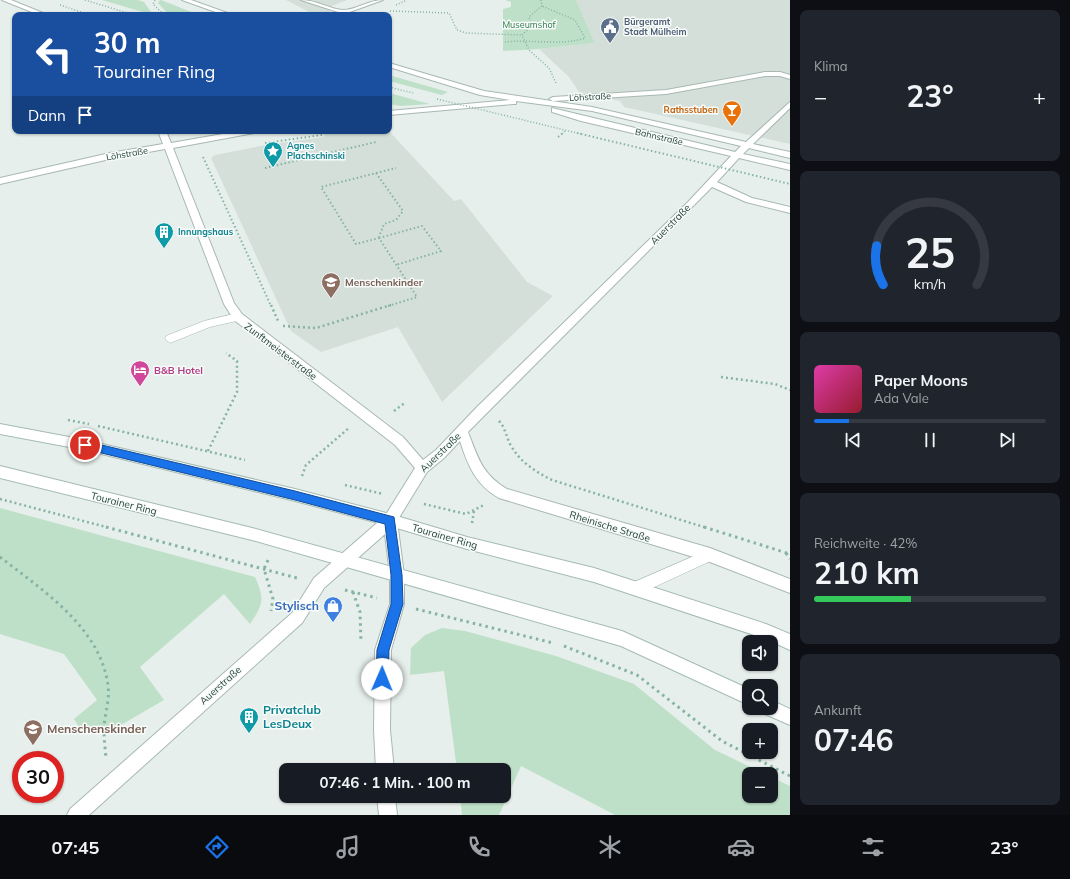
<!DOCTYPE html>
<html lang="de">
<head>
<meta charset="utf-8">
<style>
	:root { --surface:#171b24; --page:#20242c; --text:#f1f3f6; --muted:#9ea1a6; --line:#363941; --accent:#1a73e8 }
	body { margin:0; font-family:Mulish,sans-serif; background:var(--page); color:var(--text); height:100vh; display:flex; flex-direction:column; font-size:15px; white-space:nowrap }
	* { box-sizing:border-box; margin:0 }
	p { font-size:13px; color:var(--muted) }
	.icon { flex:none; width:22px; height:22px; fill:none; stroke:currentColor; stroke-width:2; stroke-linecap:round; stroke-linejoin:round }
	.map { position:relative; flex:1; overflow:hidden }
	.side { display:flex; flex-direction:column; gap:10px; padding:10px; background:#0d0f14; width:280px }
	.side>* { flex:none }
	.banner { position:absolute; left:12px; top:12px; width:380px; height:122px; border-radius:8px; box-shadow:0 1px 3px #0004; background:#1a4fa0; color:#fff; overflow:hidden }
	.controls { position:absolute; left:742px; top:635px; display:grid; gap:8px }
	.controls a { display:grid; place-items:center; width:36px; height:36px; border-radius:8px; background:var(--surface); box-shadow:0 1px 3px #0004; font-size:20px }
	.speed { position:absolute; left:12px; top:751px; display:flex; gap:8px; font-size:20px; font-weight:700; text-align:center }
	.speed>* { display:grid; place-content:center; width:52px; height:52px; border-radius:50%; background:var(--surface); box-shadow:0 1px 3px #0004; line-height:1 }
	.speed .limit { border:6px solid #d22; background:#fff; color:#111 }
	.pin { position:absolute; display:grid; place-items:center; width:34px; height:34px; color:#fff; margin:-17px; border:2px solid #fff; border-radius:50%; box-shadow:0 1px 4px #0007 }
	.me { position:absolute; width:44px; margin:-22px; rotate:1deg; stroke-linejoin:round; filter:drop-shadow(0 0 3px #0008) }
	.turn { display:flex; align-items:center; gap:14px; height:84px; padding:0 16px; font-size:18px }
	.turn .icon { width:52px; height:52px; stroke-width:2.5 }
	.turn b { display:block; font-size:28px; line-height:34px }
	.then { display:flex; align-items:center; height:38px; padding:0 16px; background:#0003; gap:8px; font-size:15px }
	.big { font-size:30px; font-weight:700; line-height:1.1 }
	.side .tile { flex:1; display:flex; flex-direction:column; justify-content:center; gap:6px; min-width:0; padding:0 14px; border-radius:8px; background:var(--page) }
	.side .dial { align-items:center; gap:0 }
	.dial svg { height:104px; overflow:visible; fill:none; stroke:var(--line); stroke-width:7; stroke-linecap:round; text-anchor:middle }
	.dial text { fill:var(--text); stroke:none }
	.song { display:flex; align-items:center; gap:12px }
	.cover { width:48px; height:48px; border-radius:6px; background:linear-gradient(135deg,hsl(320 70% 55%),hsl(350 70% 35%)) }
	.played { height:4px; border-radius:2px; background:linear-gradient(90deg,var(--accent) 15%,var(--line) 15%) }
	.keys { display:flex; justify-content:space-around; direction:ltr }
	.heat { display:flex; justify-content:space-between; align-items:center; font-size:22px; direction:ltr }
	.charge { height:6px; border-radius:3px; background:linear-gradient(90deg,#34c759 42%,var(--line) 0) }
	.trip { position:absolute; left:279px; top:763px; width:232px; height:40px; border-radius:8px; background:var(--surface); box-shadow:0 1px 3px #0004; font-weight:700; line-height:40px; text-align:center }
	.menu { display:flex; height:64px; justify-content:space-around; align-items:center; background:#090b0e; color:var(--muted) }
	.menu .icon { width:28px; height:28px }
	.menu .current { color:var(--accent) }
	.menu b { font-size:18px; color:var(--text) }
	main { display:flex; flex:1; min-height:0 }
	.map>svg:first-child { display:block }
	.built { fill:#d4dfda }
	.green { fill:#bfe0c8 }
	.lines { fill:none; stroke-linecap:round; stroke-linejoin:round }
	.lane-casing { stroke:#a8b8b2; stroke-width:1 }
	.street-casing { stroke:#a8b8b2; stroke-width:2 }
	.secondary-casing { stroke:#a4bbb3; stroke-width:2 }
	.path-far3 { stroke:#86b3a5; stroke-width:1.5; stroke-dasharray:1 2; stroke-linecap:butt }
	.path-far2 { stroke:#86b3a5; stroke-width:2; stroke-dasharray:1.5 2.5; stroke-linecap:butt }
	.path-far1 { stroke:#86b3a5; stroke-width:2.5; stroke-dasharray:2 3; stroke-linecap:butt }
	.path { stroke:#86b3a5; stroke-width:3; stroke-dasharray:2.5 4; stroke-linecap:butt }
	.lane { fill:#fff; fill-rule:evenodd }
	.street { fill:#fff; fill-rule:evenodd }
	.secondary { fill:#fff; fill-rule:evenodd }
	.path-bridge-far1 { stroke:#86b3a5; stroke-width:1.5; stroke-dasharray:1 2; stroke-linecap:butt }
	.path-bridge { stroke:#86b3a5; stroke-width:2; stroke-dasharray:1.5 2.5; stroke-linecap:butt }
	.route { fill:#1a73e8; stroke:#114b97 }
	.labels { text-anchor:middle; stroke-width:3; stroke-linejoin:round; paint-order:stroke }
	.far-service-label { font-size:9px; font-weight:bold; fill:#4e5e75; stroke:#f7fbf9; text-anchor:start }
	.far-park-label { font-size:9px; fill:#2d7a4b; stroke:#f7fbf9 }
	.far-street-label { font-size:9px; fill:#24423a; stroke:#f7fbf9 }
	.far-food-label { font-size:9px; font-weight:bold; fill:#c56008; stroke:#f7fbf9; text-anchor:end }
	.far-culture-label { font-size:9px; font-weight:bold; fill:#0d838f; stroke:#f7fbf9; text-anchor:start }
	.street-label { font-size:10px; fill:#24423a; stroke:#f7fbf9 }
	.education-label { font-size:10px; font-weight:bold; fill:#785e54; stroke:#f7fbf9; text-anchor:start }
	.hotel-label { font-size:10px; font-weight:bold; fill:#b23c85; stroke:#f7fbf9; text-anchor:start }
	.near-shop-label { font-size:12px; font-weight:bold; fill:#366cbe; stroke:#f7fbf9; text-anchor:end }
	.near-culture-label { font-size:12px; font-weight:bold; fill:#0d838f; stroke:#f7fbf9; text-anchor:start }
	.near-education-label { font-size:12px; font-weight:bold; fill:#785e54; stroke:#f7fbf9; text-anchor:start }
</style>
</head>
<body>
<main>
<div class="map">
<svg width="790" height="815" viewBox="0 0 790 815">
	<rect width="100%" height="100%" fill="#e6efeb"/>
	<g class="built">
		<path d="M286 0H347L329 7 330 15H315Z"/>
		<path d="M576 0H790V144L624 107 620 101 579 92 569 77 539 49 595 43Z"/>
		<path d="M326 131H389L454 201 461 199 527 282 553 296 442 402 398 327 321 352 291 331 211 158 215 155 266 145 324 137Z"/>
	</g>
	<g class="green">
		<path d="M102 0H138L144 2 153 15Z"/>
		<path d="M160 0H161L199 15H169L158 3Z"/>
		<path d="M505 0H576L595 43 539 49 503 51V9L511 7V2Z"/>
		<path d="M389 75 448 92 442 95 389 81Z"/>
		<path d="M389 93 430 104 401 106 389 104Z"/>
		<path d="M0 508 255 577C265 599 263 605 250 624L224 594 140 667 164 700 121 725 83 733 74 719 97 700 64 654 0 634Z"/>
		<path d="M442 628 465 631 556 656 634 684 715 750 765 774H749V796H771V777L790 786V815H615L521 766 499 815H462L460 796H504V770H457L444 671 410 675 411 648 425 635Z"/>
	</g>
	<g class="lines">
		<g class="lane-casing">
			<g id="lane">
				<path d="M238 313 243 317 241 320 210 327 170 343 165 339 166 336 204 321Z"/>
				<path d="M710 549 715 551 716 555 715 559 637 595 632 593 630 588 632 583Z"/>
			</g>
		</g>
		<g class="street-casing">
			<g id="street">
				<path d="M2 0H11L48 15H39Z"/>
				<path d="M182 0H191L233 15H224Z"/>
				<path d="M301 0C317 0 331 10 344 10 355 10 369 0 383 0L344 14Z"/>
				<path d="M389 63 484 91 592 107 746 142 790 102V108L753 144 790 152V158L749 148 743 154 790 164V170L739 158 717 182 752 198 790 207V213L746 202 712 187 468 432C478 458 482 474 507 489L710 548 790 579V593L710 562 499 498C476 485 468 466 460 441L444 458 427 472 397 521 404 575V604L391 650 390 730 394 770H376L374 730 375 650 390 604V575L385 534 324 588 302 623 89 815H67L70 809 292 613 314 578 385 516 415 468 395 445 234 320 224 304 165 149 110 159 0 184V178L110 153 163 144 158 131H166L171 143 240 131H258L254 133 173 148 234 303 242 314 403 437 423 460 436 450 477 407 688 202 731 156 581 121 552 112V108L735 152 741 146 592 111 516 101V104H513L389 115V111L510 100 480 95 389 67Z"/>
				<path d="M765 72H780L790 75V79L780 76H765L666 94 553 101 549 99 553 97 666 90Z"/>
				<path d="M377 796H395L397 815H379Z"/>
			</g>
		</g>
		<g class="secondary-casing">
			<g id="secondary">
				<path d="M0 424 85 440 295 489 390 514 467 537 594 568 766 624 790 634V650L766 639 594 582 467 549 390 526 295 501 85 450 0 434Z"/>
				<path d="M0 466 252 528 622 631 749 689V705L621 646 252 540 0 478Z"/>
				<path d="M771 700 790 709V725L765 714 763 708H771Z"/>
			</g>
		</g>
		<g class="path-far3">
			<path d="M85 0 134 15"/>
			<path d="M155 0 153 4 164 15"/>
			<path d="M541 0 542 6 529 17 532 26 522 35 529 50 549 68 556 83"/>
			<path d="M60 5 90 15"/>
			<path d="M396 5 407 0"/>
			<path d="M390 11 449 13 457 30 466 33 522 35"/>
			<path d="M505 42C530 39 563 46 585 38L575 20 542 6"/>
			<path d="M389 87 413 93"/>
			<path d="M322 134 323 131"/>
			<path d="M562 134 565 131"/>
		</g>
		<g class="path-far2">
			<path d="M558 137 563 133"/>
			<path d="M265 143 322 135 323 133"/>
			<path d="M203 157 271 306"/>
			<path d="M265 168 376 142"/>
			<path d="M376 173 403 211 396 220 384 224 379 237"/>
			<path d="M379 238 422 226 441 251 396 265"/>
			<path d="M388 306 417 297 379 238 356 244 321 187 396 168"/>
		</g>
		<g class="path-far1">
			<path d="M271 305 279 323"/>
			<path d="M283 326 316 328 391 305"/>
			<path d="M721 377 775 384 790 390"/>
			<path d="M394 411 406 402"/>
			<path d="M68 420 89 424"/>
			<path d="M499 421C505 427 506 436 510 444 519 461 534 471 552 480L707 528"/>
			<path d="M98 426 245 460"/>
			<path d="M208 451 237 392V361L226 353"/>
			<path d="M302 476 306 465 350 427"/>
			<path d="M345 485 383 494"/>
			<path d="M0 499 110 528"/>
			<path d="M424 504 466 514 484 505"/>
			<path d="M472 523 474 511"/>
		</g>
		<g class="path">
			<path d="M106 527 297 578"/>
			<path d="M704 527 790 554"/>
			<path d="M786 553 790 559"/>
			<path d="M0 557C42 590 100 627 108 685 110 699 105 713 104 727 104 738 105 748 106 758"/>
			<path d="M268 560 264 569 273 599 271 611"/>
			<path d="M345 590 377 598"/>
			<path d="M353 592 360 612 361 642"/>
			<path d="M416 609 553 643"/>
			<path d="M564 646 637 675 722 741 790 776"/>
		</g>
		<use href="#lane" class="lane"/>
		<use href="#street" class="street"/>
		<use href="#secondary" class="secondary"/>
		<path class="path-bridge-far1" d="M437 99 581 134"/>
		<path class="path-bridge" d="M577 133 790 184"/>
	</g>
	<path class="route" d="M85 441 295 491 394 517 402 575 403 604 389 650 388 679 386 683 382 685 378 683 376 679 377 650 391 604V575L385 524 295 500 85 449 80 445Z"/>
	<defs>
		<g id="civic-pin" transform="scale(1)"><path d="M0 17L-7.5 6A9.5 9.5 0 1 1 7.5 6Z" fill="#5c6f8a" stroke="#f7fbf9"/><path d="M-.6-6.5H3V-4.5H.6V-3L4-1V1h2V6H-6V1h2V-1L-.6-3ZM-1.2 2.5V6h2.4V2.5Z" fill="#fff"/></g>
		<g id="bar-pin" transform="scale(1)"><path d="M0 17L-7.5 6A9.5 9.5 0 1 1 7.5 6Z" fill="#e8710a" stroke="#f7fbf9"/><path d="M-6-5H6L.8 .8V4.5H3.5V6h-7V4.5H-.8V.8Z" fill="#fff"/></g>
		<g id="sight-pin" transform="scale(1)"><path d="M0 17L-7.5 6A9.5 9.5 0 1 1 7.5 6Z" fill="#0f9aa8" stroke="#f7fbf9"/><path d="M0-6L1.8-2.2L6-1.7L2.9 1.2L3.7 5.4L0 3.3L-3.7 5.4L-2.9 1.2L-6-1.7L-1.8-2.2Z" fill="#fff"/></g>
		<g id="building-pin" transform="scale(1)"><path d="M0 17L-7.5 6A9.5 9.5 0 1 1 7.5 6Z" fill="#0f9aa8" stroke="#f7fbf9"/><path d="M-4-6H4V6H1V3H-1V6H-4ZM-2.5-4.3h1.7v1.8h-1.7ZM.8-4.3h1.7v1.8H.8ZM-2.5-1h1.7V.8h-1.7ZM.8-1h1.7V.8H.8Z" fill="#fff"/></g>
		<g id="school-pin" transform="scale(1)"><path d="M0 17L-7.5 6A9.5 9.5 0 1 1 7.5 6Z" fill="#8d6e63" stroke="#f7fbf9"/><path d="M0-5L7-2L0 1L-7-2ZM-4 1L0 2.5L4 1V4Q0 6-4 4Z" fill="#fff"/></g>
		<g id="hotel-pin" transform="scale(1)"><path d="M0 17L-7.5 6A9.5 9.5 0 1 1 7.5 6Z" fill="#d1479c" stroke="#f7fbf9"/><path d="M-6-4.5h1.5V1H6V5H4.5V3h-9V5H-6ZM-4 0a1.8 1.8 0 1 1 3.6 0ZM.5 0V-2.5h3Q6-2.5 6 0Z" fill="#fff"/></g>
		<g id="shop-pin" transform="scale(1)"><path d="M0 17L-7.5 6A9.5 9.5 0 1 1 7.5 6Z" fill="#3f7fe0" stroke="#f7fbf9"/><path d="M-5-2.5h2.3a2.7 3.5 0 0 1 5.4 0H5L5.5 6h-11ZM-1.5-2.5h3a1.5 2.3 0 0 0-3 0Z" fill="#fff"/></g>
	</defs>
	<g fill-rule="evenodd">
		<use href="#civic-pin" x="610" y="27"/>
		<use href="#bar-pin" x="732" y="110"/>
		<use href="#sight-pin" x="273" y="151"/>
		<use href="#building-pin" x="164" y="232"/>
		<use href="#school-pin" x="331" y="282"/>
		<use href="#hotel-pin" x="140" y="370"/>
		<use href="#shop-pin" x="333" y="606"/>
		<use href="#building-pin" x="249" y="717"/>
		<use href="#school-pin" x="33" y="729"/>
	</g>
	<g class="labels">
		<g class="far-service-label">
			<text x="624" y="25">Bürgeramt<tspan x="624" dy="10">Stadt Mülheim</tspan></text>
		</g>
		<g class="far-park-label">
			<text x="529" y="28">Museumshof</text>
		</g>
		<g class="far-street-label">
			<text transform="translate(590 97) rotate(-3)" y="3">Löhstraße</text>
			<text transform="translate(659 137) rotate(13)" y="3">Bahnstraße</text>
			<text transform="translate(127 154) rotate(-10)" y="3">Löhstraße</text>
		</g>
		<g class="far-food-label">
			<text x="718" y="113">Rathsstuben</text>
		</g>
		<g class="far-culture-label">
			<text x="287" y="149">Agnes<tspan x="287" dy="10">Plachschinski</tspan></text>
			<text x="178" y="235">Innungshaus</text>
		</g>
		<g class="street-label">
			<text transform="translate(670 224) rotate(-45)" y="4">Auerstraße</text>
			<text transform="translate(281 351) rotate(37)" y="4">Zunftmeisterstraße</text>
			<text transform="translate(440 452) rotate(-44)" y="4">Auerstraße</text>
			<text transform="translate(124 503) rotate(14)" y="4">Tourainer Ring</text>
			<text transform="translate(610 526) rotate(17)" y="4">Rheinische Straße</text>
			<text transform="translate(445 536) rotate(16)" y="4">Tourainer Ring</text>
			<text transform="translate(220 685) rotate(-42)" y="4">Auerstraße</text>
		</g>
		<g class="education-label">
			<text x="345" y="286">Menschenkinder</text>
		</g>
		<g class="hotel-label">
			<text x="154" y="374">B&amp;B Hotel</text>
		</g>
		<g class="near-shop-label">
			<text x="319" y="610">Stylisch</text>
		</g>
		<g class="near-culture-label">
			<text x="263" y="714">Privatclub<tspan x="263" dy="14">LesDeux</tspan></text>
		</g>
		<g class="near-education-label">
			<text x="47" y="733">Menschenskinder</text>
		</g>
	</g>
</svg>
<div class="controls">
<a><svg class="icon" aria-label="sound" viewBox="0 0 24 24"><path d="M4 9h4l5-4v14l-5-4H4zM17 9q2 3 0 6"/></svg></a>
<a><svg class="icon" aria-label="search" viewBox="0 0 24 24"><circle cx="10" cy="10" r="6"/><path d="M15 15l6 6"/></svg></a>
<a>+</a>
<a>−</a>
</div>
<div class="speed"><div class="limit">30</div></div>
<div class="pin" style="left:85px;top:445px;background:#d93025"><svg class="icon" aria-label="arrive" viewBox="0 0 24 24"><path d="M6 21V4h12l-3 4 3 4H6"/></svg></div>
<svg class="me" style="left:382px;top:679px" viewBox="-20 -20 40 40"><circle r="19" fill="#fff"/><path d="M0-13L10 11 0 6-10 11z" fill="#1a73e8"/></svg>
<div class="trip">07:46 · 1 Min. · 100 m</div>
<div class="banner">
<div class="turn"><svg class="icon" aria-label="left" viewBox="0 0 24 24"><path d="M17 20v-9H6M10 6l-5 5 5 5"/></svg><div><b>30 m</b>Tourainer Ring</div></div>
<div class="then">Dann<svg class="icon" aria-label="arrive" viewBox="0 0 24 24"><path d="M6 21V4h12l-3 4 3 4H6"/></svg></div>
</div>
</div>
<section class="side">
<div class="tile"><p>Klima</p>
<div class="heat"><a>−</a><b class="big">23°</b><a>+</a></div>
</div>
<div class="tile dial"><svg viewBox="0 0 100 80">
<path d="M14 69A42 42 0 1 1 86 69"/>
<path d="M14 69A42 42 0 0 1 9 39" stroke="#1a73e8"/>
<text x="50" y="56" font-size="32" font-weight="700">25</text>
<text x="50" y="72" font-size="11">km/h</text>
</svg></div>
<div class="tile">
<div class="song"><i class="cover"></i><div><b>Paper Moons</b><p>Ada Vale</p></div></div>
<div class="played"></div>
<div class="keys"><svg class="icon" aria-label="previous" viewBox="0 0 24 24"><path d="M18 5L8 12l10 7zM5 5v14"/></svg><svg class="icon" aria-label="pause" viewBox="0 0 24 24"><path d="M8 5v14M16 5v14"/></svg><svg class="icon" aria-label="next" viewBox="0 0 24 24"><path d="M6 5l10 7-10 7zM19 5v14"/></svg></div>
</div>
<div class="tile"><p>Reichweite · 42%</p><b class="big">210 km</b><div class="charge"></div></div>
<div class="tile"><p>Ankunft</p><b class="big">07:46</b></div>
</section>
</main>
<nav class="menu">
<b>07:45</b>
<svg class="icon current" aria-label="directions" viewBox="0 0 24 24"><path d="M12 3l9 9-9 9-9-9zM9 14v-3h6M13 9l2 2-2 2"/></svg>
<svg class="icon" aria-label="music" viewBox="0 0 24 24"><path d="M9 18V5l10-2v13"/><circle cx="6" cy="18" r="3"/><circle cx="16" cy="16" r="3"/></svg>
<svg class="icon" aria-label="phone" viewBox="0 0 24 24"><path d="M5 4h4l2 5-3 2q2 4 5 5l2-3 5 2v4C11 20 4 13 5 4z"/></svg>
<svg class="icon" aria-label="climate" viewBox="0 0 24 24"><path d="M12 3v18M4 7l16 10M4 17L20 7"/></svg>
<svg class="icon" aria-label="car" viewBox="0 0 24 24"><path d="M5 17H2v-5l4-1 3-4h7l3 4 3 1v5h-3M9 17h6M6 11h13"/><circle cx="7" cy="17" r="2"/><circle cx="17" cy="17" r="2"/></svg>
<svg class="icon" aria-label="filters" viewBox="0 0 24 24"><path d="M4 7h16M4 17h16"/><circle cx="9" cy="7" r="2"/><circle cx="15" cy="17" r="2"/></svg>
<b>23°</b>
</nav>
</body>
</html>
